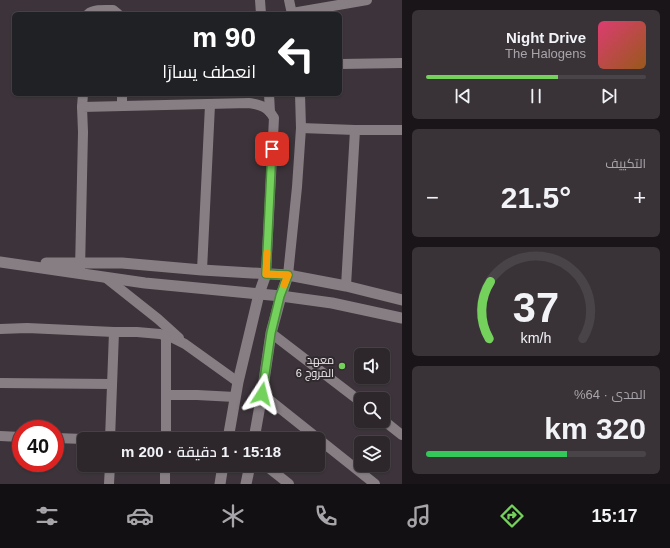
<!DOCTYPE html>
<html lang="ar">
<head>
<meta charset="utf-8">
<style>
	:root { --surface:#2d272c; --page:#393338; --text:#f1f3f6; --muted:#a7a5a9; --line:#484448; --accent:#74d25c }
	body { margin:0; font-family:Arial,Cairo,sans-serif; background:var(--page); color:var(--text); direction:rtl; height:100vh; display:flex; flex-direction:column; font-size:15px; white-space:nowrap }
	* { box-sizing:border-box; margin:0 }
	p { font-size:13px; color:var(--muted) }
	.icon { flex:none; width:22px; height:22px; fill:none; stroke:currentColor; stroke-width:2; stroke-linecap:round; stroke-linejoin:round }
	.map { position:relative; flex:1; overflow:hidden; direction:ltr }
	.side { display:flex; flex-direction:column; gap:10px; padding:10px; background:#191518; width:268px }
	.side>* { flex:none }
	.guide { position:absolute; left:12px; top:12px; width:330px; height:84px; border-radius:6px; box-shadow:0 1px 3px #0004,0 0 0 1px var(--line); direction:rtl; background:#202124; color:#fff; overflow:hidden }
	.controls { position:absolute; left:354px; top:348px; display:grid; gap:8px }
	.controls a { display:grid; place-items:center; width:36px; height:36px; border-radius:6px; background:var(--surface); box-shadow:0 1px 3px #0004,0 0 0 1px var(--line); font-size:20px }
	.speed { position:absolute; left:12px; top:420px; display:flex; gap:8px; font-size:20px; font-weight:700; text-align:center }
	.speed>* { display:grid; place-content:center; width:52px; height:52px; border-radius:50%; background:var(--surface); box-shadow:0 1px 3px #0004,0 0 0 1px var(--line); line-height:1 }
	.speed .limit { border:6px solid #d22; background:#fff; color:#111 }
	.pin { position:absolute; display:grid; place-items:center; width:34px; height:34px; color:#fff; margin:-17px; border-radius:8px; box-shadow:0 2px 6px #0006 }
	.me { position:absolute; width:44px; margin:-22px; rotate:9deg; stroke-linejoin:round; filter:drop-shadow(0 0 3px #0008) }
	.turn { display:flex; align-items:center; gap:14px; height:84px; padding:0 20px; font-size:18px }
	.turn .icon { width:52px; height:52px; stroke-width:2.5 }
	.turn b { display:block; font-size:28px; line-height:34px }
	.big { font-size:30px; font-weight:600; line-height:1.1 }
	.side .card { flex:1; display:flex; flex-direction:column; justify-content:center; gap:6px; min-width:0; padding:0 14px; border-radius:6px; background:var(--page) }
	.side .dial { align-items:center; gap:0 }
	.dial svg { height:104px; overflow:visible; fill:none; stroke:var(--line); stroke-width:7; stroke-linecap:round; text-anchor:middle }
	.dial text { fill:var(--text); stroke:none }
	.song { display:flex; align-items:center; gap:12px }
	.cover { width:48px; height:48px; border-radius:6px; background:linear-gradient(135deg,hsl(340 70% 55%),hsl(30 70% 35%)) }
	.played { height:4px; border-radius:2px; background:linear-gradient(90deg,var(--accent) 60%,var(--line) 60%) }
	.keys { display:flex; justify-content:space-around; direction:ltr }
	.heat { display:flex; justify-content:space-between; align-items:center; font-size:22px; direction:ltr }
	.charge { height:6px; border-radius:3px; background:linear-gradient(90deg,#34c759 64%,var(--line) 0) }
	.trip { position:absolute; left:77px; top:432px; width:248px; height:40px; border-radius:6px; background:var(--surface); box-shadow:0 1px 3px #0004,0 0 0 1px var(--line); font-weight:600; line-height:40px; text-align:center; direction:rtl }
	.menu { display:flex; height:64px; justify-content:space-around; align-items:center; background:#121012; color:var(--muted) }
	.menu .icon { width:28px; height:28px }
	.menu .active { color:var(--accent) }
	.menu b { font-size:18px; color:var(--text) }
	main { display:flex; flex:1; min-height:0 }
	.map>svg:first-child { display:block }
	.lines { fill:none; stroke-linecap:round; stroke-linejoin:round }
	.minor { stroke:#877e84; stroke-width:10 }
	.tertiary { stroke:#877e84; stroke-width:11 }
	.route-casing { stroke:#4b883c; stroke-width:10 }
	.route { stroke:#74d25c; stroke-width:7 }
	.slow { stroke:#f59e0b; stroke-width:7 }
	.poi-dot { fill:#74d25c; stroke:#312a2f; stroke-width:1.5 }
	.labels { text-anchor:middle; stroke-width:4; stroke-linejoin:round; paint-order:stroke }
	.poi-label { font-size:11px; fill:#f3eef2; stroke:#312a2f; text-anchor:end }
</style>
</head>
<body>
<main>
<section class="side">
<div class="card">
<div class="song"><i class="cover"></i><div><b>Night Drive</b><p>The Halogens</p></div></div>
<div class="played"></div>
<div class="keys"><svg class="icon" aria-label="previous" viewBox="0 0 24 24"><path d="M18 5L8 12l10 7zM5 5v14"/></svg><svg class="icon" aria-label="pause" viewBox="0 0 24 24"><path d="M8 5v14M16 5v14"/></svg><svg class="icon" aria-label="next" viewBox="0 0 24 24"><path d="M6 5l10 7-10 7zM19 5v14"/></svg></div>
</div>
<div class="card"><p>التكييف</p>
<div class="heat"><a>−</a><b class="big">21.5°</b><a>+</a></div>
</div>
<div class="card dial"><svg viewBox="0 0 100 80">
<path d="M14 69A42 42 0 1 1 86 69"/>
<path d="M14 69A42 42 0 0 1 15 25" stroke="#74d25c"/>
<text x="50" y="56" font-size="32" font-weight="700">37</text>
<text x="50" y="72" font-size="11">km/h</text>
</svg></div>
<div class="card"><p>المدى · 64%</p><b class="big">320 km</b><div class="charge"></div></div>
</section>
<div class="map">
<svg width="402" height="484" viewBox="0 0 402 484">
	<rect width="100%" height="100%" fill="#3c343a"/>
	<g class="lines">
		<g class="minor">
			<path d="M260 0 261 14"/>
			<path d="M289 0 292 14"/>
			<path d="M292 13 367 0"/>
			<path d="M88 14C94 9 105 10 113 10L118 14"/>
			<path d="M340 64 402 63"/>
			<path d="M122 94V106"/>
			<path d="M269 94 270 112"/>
			<path d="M82 107 83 94"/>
			<path d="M301 128 355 130H402"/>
			<path d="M80 270 83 132 82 107 249 103C261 105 268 107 274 118L266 274"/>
			<path d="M202 270 210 105"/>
			<path d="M288 275 297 187 301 128 300 94"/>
			<path d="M105 277 158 319 179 338"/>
			<path d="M346 286 355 130"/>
			<path d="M0 329 27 328 114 332H137L160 334 173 338 185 344 238 382"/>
			<path d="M271 333 361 402"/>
			<path d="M0 383 112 384"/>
			<path d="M262 394 375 484"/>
			<path d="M167 395H197L235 397"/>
			<path d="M383 420 402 435"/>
			<path d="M0 436 21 437"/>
			<path d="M55 438 84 439"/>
			<path d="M110 439 114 332"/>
			<path d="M166 439V336"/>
			<path d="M265 465 289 484"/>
			<path d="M109 484 110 465"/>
			<path d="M165 484V465"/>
		</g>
		<g class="tertiary">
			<path d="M0 262 145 283 281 296 332 303 402 318"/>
			<path d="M46 263H122L202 270 288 275 346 286 402 300"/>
			<path d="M228 439 238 382 259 294 266 274"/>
			<path d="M254 439 262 394 271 333 281 296 288 275"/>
			<path d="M220 484 223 465"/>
			<path d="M246 484 250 465"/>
		</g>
	</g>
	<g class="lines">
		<g class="route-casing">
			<path id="route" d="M262 394 271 333 280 296 288 275 266 274 272 149"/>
		</g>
		<use href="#route" class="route"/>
		<path class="slow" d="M267 253 266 274 288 275 284 285"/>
	</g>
	<circle class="poi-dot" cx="342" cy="366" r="4"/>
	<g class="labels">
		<g class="poi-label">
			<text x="334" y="364">معهد<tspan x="334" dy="13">المروج 6</tspan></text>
		</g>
	</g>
</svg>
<div class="controls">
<a><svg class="icon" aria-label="sound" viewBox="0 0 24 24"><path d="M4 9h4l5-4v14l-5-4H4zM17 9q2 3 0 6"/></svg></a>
<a><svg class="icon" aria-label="search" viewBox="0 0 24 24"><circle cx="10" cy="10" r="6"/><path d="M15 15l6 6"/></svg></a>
<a><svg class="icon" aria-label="layers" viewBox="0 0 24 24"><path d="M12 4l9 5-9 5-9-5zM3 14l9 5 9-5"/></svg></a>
</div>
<div class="speed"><div class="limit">40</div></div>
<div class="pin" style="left:272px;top:149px;background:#d93025"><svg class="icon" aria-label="arrive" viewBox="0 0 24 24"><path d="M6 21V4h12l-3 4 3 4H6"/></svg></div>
<svg class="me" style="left:262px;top:394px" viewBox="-20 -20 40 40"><path d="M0-17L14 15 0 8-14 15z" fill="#74d25c" stroke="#fff" stroke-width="4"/></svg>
<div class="trip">15:18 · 1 دقيقة · 200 m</div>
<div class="guide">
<div class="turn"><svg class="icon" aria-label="left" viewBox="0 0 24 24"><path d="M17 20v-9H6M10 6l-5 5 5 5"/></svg><div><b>90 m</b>انعطف يسارًا</div></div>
</div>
</div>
</main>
<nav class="menu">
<b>15:17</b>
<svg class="icon active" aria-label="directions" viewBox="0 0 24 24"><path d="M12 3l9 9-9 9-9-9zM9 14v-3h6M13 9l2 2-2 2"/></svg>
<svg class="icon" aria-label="music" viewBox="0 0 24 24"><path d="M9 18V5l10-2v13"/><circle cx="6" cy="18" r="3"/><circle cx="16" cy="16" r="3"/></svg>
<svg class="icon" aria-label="phone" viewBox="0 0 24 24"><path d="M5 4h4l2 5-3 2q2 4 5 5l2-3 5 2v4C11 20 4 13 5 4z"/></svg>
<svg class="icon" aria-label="climate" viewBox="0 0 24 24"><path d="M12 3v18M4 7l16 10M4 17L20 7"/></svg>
<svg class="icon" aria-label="car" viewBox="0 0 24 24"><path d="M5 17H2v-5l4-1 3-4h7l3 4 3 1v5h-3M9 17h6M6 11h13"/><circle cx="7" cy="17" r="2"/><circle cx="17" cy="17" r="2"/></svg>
<svg class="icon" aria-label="filters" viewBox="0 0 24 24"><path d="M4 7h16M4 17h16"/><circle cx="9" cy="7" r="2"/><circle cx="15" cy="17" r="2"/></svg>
</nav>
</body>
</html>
